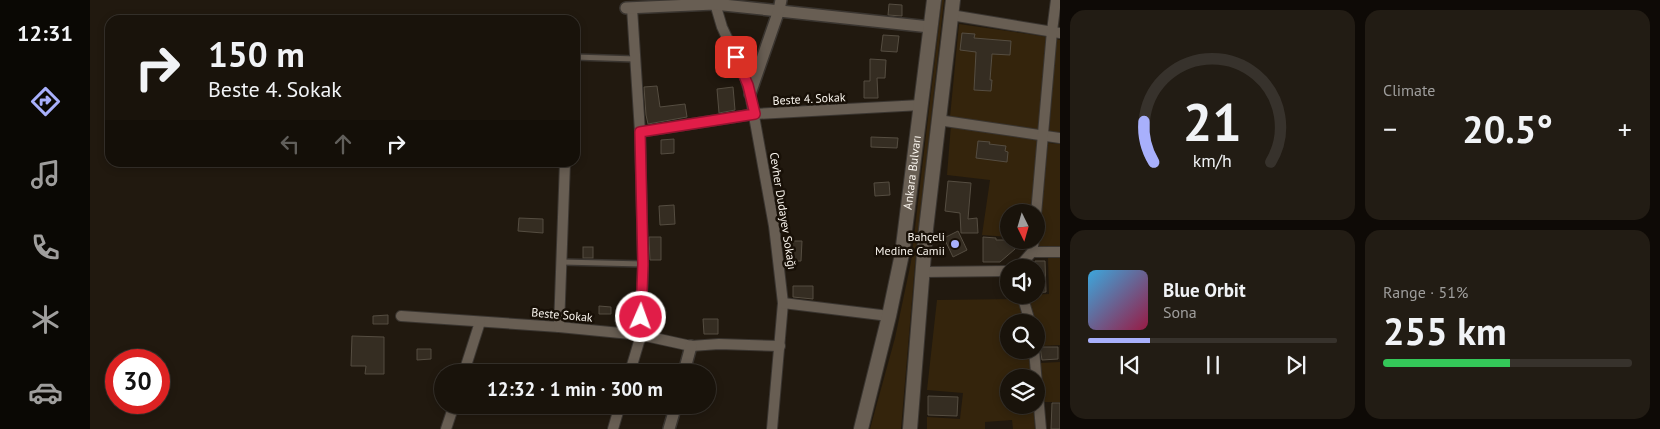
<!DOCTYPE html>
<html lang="en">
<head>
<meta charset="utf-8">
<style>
	:root { --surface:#19130b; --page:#221c14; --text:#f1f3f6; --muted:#9f9e9d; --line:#37322c; --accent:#a8b0fc }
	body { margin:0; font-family:"PT Sans",sans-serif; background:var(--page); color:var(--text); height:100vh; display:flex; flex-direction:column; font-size:19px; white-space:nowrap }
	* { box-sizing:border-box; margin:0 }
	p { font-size:16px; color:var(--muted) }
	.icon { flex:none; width:28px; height:28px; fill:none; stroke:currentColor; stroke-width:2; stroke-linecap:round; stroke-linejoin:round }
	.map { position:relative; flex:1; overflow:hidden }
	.sheet { display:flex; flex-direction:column; gap:10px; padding:10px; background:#0e0a06; width:600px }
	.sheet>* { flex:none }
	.top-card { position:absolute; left:15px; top:15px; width:475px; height:152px; border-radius:15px; box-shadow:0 2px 8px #0003,0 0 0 1px var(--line); background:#19130b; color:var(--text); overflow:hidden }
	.needle { width:32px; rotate:175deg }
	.controls { position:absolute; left:910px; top:204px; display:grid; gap:10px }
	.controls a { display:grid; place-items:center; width:45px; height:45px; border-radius:50%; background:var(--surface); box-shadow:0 2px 8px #0003,0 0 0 1px var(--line); font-size:25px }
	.speed { position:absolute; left:15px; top:349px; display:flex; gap:10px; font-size:25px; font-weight:700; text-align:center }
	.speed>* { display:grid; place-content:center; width:65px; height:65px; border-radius:50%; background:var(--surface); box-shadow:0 2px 8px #0003,0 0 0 1px var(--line); line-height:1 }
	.speed .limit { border:8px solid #d22; background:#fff; color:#111 }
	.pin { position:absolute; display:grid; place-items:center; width:42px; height:42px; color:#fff; margin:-21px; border-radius:10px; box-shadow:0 2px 8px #0006 }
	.me { position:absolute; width:55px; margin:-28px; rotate:2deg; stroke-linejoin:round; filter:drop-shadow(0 0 4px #0008) }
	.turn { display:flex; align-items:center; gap:18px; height:105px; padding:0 20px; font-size:22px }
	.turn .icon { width:65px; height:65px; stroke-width:2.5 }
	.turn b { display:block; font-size:35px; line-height:42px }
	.lanes { display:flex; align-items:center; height:48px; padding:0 20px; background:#0003; justify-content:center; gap:25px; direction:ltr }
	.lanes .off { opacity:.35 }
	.big { font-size:38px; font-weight:700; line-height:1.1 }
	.sheet .card { flex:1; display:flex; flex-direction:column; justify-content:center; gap:8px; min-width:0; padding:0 18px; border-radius:15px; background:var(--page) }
	.sheet .dial { align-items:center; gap:0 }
	.dial svg { height:130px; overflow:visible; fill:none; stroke:var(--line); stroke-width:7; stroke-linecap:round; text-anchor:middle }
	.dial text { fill:var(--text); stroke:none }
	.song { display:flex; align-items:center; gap:15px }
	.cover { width:60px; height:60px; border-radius:8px; background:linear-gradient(135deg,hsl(200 70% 55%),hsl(340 70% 35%)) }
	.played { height:5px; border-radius:2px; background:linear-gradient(90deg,var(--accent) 25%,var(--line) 25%) }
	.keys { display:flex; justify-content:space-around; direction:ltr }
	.heat { display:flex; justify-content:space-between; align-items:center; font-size:28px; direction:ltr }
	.charge { height:8px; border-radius:4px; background:linear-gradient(90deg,#34c759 51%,var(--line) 0) }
	.sheet .tiles { flex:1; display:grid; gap:10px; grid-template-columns:repeat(2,1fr) }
	.trip { position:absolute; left:344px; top:364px; width:282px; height:50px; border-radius:25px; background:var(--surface); box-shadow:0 2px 8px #0003,0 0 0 1px var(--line); font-weight:700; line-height:50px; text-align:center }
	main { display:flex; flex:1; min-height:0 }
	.tab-bar { display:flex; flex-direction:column; width:90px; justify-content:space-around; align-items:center; background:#0a0804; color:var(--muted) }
	.tab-bar .icon { width:35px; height:35px }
	.tab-bar .selected { color:var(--accent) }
	.tab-bar b { font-size:22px; color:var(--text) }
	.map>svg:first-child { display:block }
	.green { fill:#34240c }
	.building { fill:#352d22; stroke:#554d41 }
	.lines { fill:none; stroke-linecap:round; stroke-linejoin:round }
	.service-casing { stroke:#3a3530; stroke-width:8 }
	.minor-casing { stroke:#3a3530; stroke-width:12 }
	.tertiary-casing { stroke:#3a3530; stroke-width:14 }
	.secondary-casing { stroke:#3a3530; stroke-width:16 }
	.service { stroke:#685e53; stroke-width:5 }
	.minor { stroke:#685e53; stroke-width:10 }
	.tertiary { stroke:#685e53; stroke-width:11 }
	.secondary { stroke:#685e53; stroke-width:14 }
	.route-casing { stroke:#92132f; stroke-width:12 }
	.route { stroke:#e11d48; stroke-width:9 }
	.poi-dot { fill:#a8b0fc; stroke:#181007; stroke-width:2 }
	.labels { text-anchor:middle; stroke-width:5; stroke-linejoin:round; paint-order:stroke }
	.street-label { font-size:12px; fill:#f9f4ed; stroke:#181007 }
	.poi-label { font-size:12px; fill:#f9f4ed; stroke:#181007; text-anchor:end }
</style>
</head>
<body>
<main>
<nav class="tab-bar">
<b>12:31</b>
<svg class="icon selected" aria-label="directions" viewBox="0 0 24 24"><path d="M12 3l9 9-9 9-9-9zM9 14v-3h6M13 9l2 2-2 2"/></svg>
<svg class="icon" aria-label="music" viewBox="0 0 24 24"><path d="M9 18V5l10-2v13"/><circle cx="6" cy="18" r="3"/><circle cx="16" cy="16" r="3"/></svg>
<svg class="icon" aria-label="phone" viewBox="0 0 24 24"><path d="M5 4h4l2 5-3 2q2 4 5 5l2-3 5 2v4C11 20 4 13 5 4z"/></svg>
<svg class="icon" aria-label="climate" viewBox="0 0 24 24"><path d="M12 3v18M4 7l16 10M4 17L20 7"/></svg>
<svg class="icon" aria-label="car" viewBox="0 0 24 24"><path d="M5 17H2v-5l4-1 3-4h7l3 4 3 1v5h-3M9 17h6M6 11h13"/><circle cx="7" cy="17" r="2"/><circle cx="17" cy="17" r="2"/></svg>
</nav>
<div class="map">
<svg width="970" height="429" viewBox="0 0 970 429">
	<rect width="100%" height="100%" fill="#21190f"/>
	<g class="green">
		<path d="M852 0H854L825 264 811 429H780L805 338 821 262Z"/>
		<path d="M869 24 958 37 949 131 860 117Z"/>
		<path d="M966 39 970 40V134L959 133Z"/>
		<path d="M861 125 949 140 943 212H919V237L892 235 900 180 857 175Z"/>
		<path d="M958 143 970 144V248H948Z"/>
		<path d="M958 258H970V345L949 346 946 334V322H944L937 295 959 294Z"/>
		<path d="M927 299 935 322H919V350H938L941 377 919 378V405H943L945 429H923L922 420 895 422V429H837V417L870 419 873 393 837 390 847 300Z"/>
		<path d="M970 362V402H953L950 363Z"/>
	</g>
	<g class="building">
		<path d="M799 4 812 5V16L798 15Z"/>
		<path d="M872 33 885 34 884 38 921 41 920 55 902 54 900 80H902L901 91 884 90 886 52 870 50Z"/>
		<path d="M793 35 809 36 807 52 791 51Z"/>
		<path d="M780 59 796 60 795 78H787L788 98H774V81H780Z"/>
		<path d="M567 86 570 107 595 104 597 117 558 124 556 115 554 87Z"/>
		<path d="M643 87 645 110 629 113 627 89Z"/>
		<path d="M781 137 808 138 807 148 781 147Z"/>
		<path d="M584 139V153L571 154V140Z"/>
		<path d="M888 141 900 142 899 144 916 146 915 151 918 152 917 162 886 158Z"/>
		<path d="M858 181 881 183 878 219 887 218 888 233H871L870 213 855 211Z"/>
		<path d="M799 182 800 195 785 196 784 183Z"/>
		<path d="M584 205 585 224 570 225 569 206Z"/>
		<path d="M429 218 453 219V233L428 231Z"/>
		<path d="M868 231 877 250 863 257 854 238Z"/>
		<path d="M559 237H571V260H560Z"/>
		<path d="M893 237 906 238V240H925V249L910 262H893Z"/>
		<path d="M697 241H712L711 261H697Z"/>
		<rect x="493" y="247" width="10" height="11"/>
		<path d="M945 261H955L956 292 946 293Z"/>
		<path d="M703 286H723V299L703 297Z"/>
		<path d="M509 306 521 307V314H509Z"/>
		<path d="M298 315V324H283V316Z"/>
		<path d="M613 319H628V334H614Z"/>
		<path d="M262 336 294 337V374H275L276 366H261Z"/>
		<path d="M950 347H968V359L952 360Z"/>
		<path d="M327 349H341V359L327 360Z"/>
		<path d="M431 365 451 370V372H429Z"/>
		<path d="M838 396 868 397 867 416 838 415Z"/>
		<path d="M962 403H970V429H961Z"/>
	</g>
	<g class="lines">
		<g class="service-casing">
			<g id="service">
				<path d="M485 57 545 59"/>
				<path d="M472 262 553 264"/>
			</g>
		</g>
		<g class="minor-casing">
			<g id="minor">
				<path d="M624 0 632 27 654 74 660 94 684 226 693 303 682 429"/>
				<path d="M861 15 970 33"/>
				<path d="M848 120 970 138"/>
				<path d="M550 132 665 114 831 105"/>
				<path d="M946 214 962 31 966 0"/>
				<path d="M942 252H970"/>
				<path d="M928 268 942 252 944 240"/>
				<path d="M833 272 919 271"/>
				<path d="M932 295 940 322"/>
				<path d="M693 303 799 316"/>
				<path d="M311 316 469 327 551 335 601 346 629 344 690 346"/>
				<path d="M469 327 475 162"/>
				<path d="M944 350 951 429"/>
				<path d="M374 372 390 322"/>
				<path d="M540 372 551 335 553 264 550 132 542 8"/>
				<path d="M356 429 364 405"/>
				<path d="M523 429 530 405"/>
			</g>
		</g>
		<g class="tertiary-casing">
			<g id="tertiary">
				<path d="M536 8 624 4 840 27"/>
				<path d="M660 94 689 10 691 0"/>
				<path d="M594 372 601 346"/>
				<path d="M579 429 586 405"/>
			</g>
		</g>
		<g class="secondary-casing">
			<g id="secondary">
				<path id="s1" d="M771 429 799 316 812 254 844 0"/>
				<path d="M820 429 836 229 863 0"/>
			</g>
		</g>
		<use href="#service" class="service"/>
		<use href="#minor" class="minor"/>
		<use href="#tertiary" class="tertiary"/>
		<use href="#secondary" class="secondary"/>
	</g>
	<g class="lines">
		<g class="route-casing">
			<path id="route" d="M551 317 553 264 550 132 665 114 658 85 646 57"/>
		</g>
		<use href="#route" class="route"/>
	</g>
	<circle class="poi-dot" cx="865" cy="244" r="5"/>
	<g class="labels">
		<g class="street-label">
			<text transform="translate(719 99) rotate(-3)" y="4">Beste 4. Sokak</text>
			<text dy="4" stroke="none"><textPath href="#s1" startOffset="262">Ankara Bulvarı</textPath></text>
			<text transform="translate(693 211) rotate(81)" y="4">Cevher Dudayev Sokağı</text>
			<text transform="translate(472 315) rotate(5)" y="4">Beste Sokak</text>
		</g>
		<g class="poi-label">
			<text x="855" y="241">Bahçeli<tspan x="855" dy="14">Medine Camii</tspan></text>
		</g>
	</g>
</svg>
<div class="controls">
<a><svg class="needle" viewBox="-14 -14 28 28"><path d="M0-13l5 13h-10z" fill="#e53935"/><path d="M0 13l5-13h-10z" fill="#9f9e9d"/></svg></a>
<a><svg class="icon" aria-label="sound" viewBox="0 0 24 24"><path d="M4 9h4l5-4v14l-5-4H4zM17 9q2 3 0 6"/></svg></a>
<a><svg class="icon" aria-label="search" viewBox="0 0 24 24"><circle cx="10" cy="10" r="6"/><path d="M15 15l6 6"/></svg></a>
<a><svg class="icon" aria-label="layers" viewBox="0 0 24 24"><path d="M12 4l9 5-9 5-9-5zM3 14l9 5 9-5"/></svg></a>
</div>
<div class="speed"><div class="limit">30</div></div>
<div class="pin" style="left:646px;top:57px;background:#d93025"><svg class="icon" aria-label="arrive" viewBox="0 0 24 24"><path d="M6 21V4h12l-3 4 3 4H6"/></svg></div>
<svg class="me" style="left:551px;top:317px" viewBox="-20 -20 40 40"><circle r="17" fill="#e11d48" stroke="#fff" stroke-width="3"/><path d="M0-11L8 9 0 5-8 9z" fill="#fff"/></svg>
<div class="trip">12:32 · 1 min · 300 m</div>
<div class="top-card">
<div class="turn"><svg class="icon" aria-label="right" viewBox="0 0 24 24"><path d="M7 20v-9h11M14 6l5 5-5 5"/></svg><div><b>150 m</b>Beste 4. Sokak</div></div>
<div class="lanes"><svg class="icon off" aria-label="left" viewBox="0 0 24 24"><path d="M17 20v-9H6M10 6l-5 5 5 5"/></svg><svg class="icon off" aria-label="ahead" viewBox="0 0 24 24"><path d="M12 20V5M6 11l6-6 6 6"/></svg><svg class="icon" aria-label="right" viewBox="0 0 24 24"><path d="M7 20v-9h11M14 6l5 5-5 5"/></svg></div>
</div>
</div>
<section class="sheet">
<div class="tiles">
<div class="card dial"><svg viewBox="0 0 100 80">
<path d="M14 69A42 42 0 1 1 86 69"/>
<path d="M14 69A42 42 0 0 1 8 44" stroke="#a8b0fc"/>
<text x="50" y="56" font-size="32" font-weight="700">21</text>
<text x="50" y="72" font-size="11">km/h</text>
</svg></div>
<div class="card"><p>Climate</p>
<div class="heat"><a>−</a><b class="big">20.5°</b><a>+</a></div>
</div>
<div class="card">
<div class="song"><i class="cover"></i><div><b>Blue Orbit</b><p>Sona</p></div></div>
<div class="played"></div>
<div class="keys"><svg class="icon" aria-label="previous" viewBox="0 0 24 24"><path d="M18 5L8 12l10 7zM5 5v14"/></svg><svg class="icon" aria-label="pause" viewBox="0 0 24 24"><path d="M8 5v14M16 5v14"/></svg><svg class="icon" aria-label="next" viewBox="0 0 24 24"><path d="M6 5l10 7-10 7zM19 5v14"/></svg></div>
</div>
<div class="card"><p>Range · 51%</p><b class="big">255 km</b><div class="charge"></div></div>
</div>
</section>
</main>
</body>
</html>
